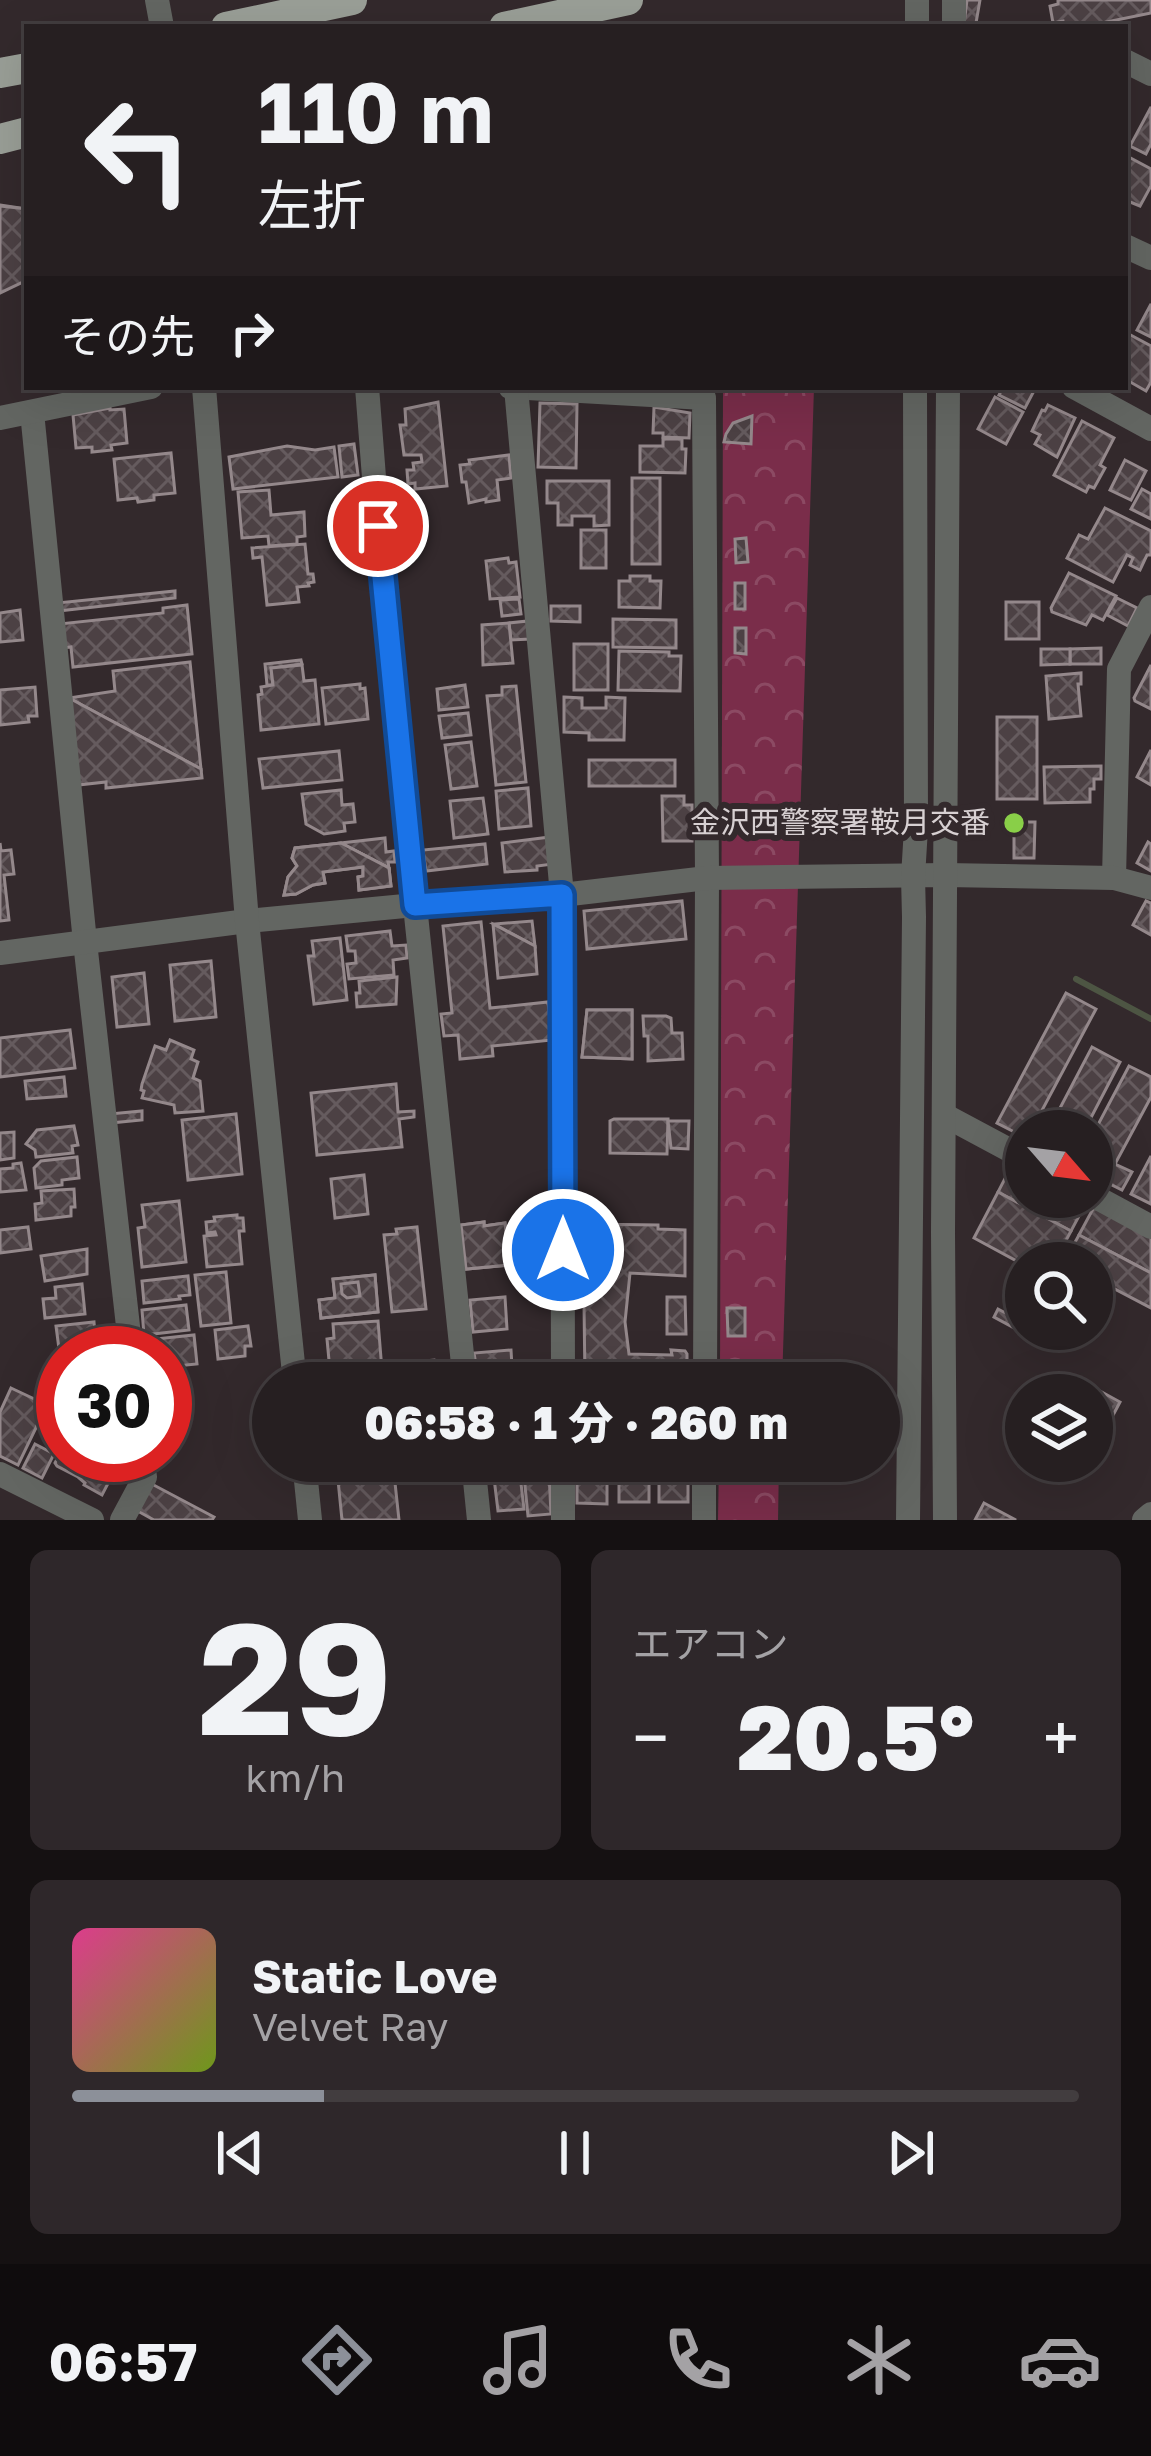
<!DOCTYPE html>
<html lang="ja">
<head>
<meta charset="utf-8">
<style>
	:root { --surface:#261f21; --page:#2e272a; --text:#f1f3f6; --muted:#a4a2a5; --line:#423d3f; --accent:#8c9099 }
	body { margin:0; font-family:"Golos Text","Noto Sans JP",sans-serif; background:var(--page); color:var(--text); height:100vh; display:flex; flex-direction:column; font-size:45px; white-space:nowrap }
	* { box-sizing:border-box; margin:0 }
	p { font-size:39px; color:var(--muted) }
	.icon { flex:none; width:66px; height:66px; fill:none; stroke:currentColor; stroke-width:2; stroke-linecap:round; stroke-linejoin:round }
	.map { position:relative; height:1520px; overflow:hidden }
	.side { display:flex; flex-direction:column; gap:30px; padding:30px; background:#151112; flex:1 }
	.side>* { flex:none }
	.banner { position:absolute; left:24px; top:24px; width:1104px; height:366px; border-radius:0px; box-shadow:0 12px 48px #0002,0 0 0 3px var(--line); background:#261f21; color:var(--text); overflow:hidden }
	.needle { width:78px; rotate:118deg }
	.controls { position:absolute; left:1005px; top:1110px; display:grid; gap:24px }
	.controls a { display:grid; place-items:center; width:108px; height:108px; border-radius:50%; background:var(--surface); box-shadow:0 12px 48px #0002,0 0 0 3px var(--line); font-size:60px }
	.speed { position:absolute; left:36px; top:1326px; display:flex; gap:24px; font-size:60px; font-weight:700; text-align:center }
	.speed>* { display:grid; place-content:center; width:156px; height:156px; border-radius:50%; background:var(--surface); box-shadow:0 12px 48px #0002,0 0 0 3px var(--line); line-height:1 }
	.speed .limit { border:18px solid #d22; background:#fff; color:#111 }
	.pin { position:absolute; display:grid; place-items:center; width:102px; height:102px; color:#fff; margin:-51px; border:6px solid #fff; border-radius:50%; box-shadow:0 3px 12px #0007 }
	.me { position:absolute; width:132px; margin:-66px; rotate:0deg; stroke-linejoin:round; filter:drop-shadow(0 0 9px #0008) }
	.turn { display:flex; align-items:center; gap:42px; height:252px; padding:0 36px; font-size:54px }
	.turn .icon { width:156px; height:156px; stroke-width:2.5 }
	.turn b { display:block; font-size:84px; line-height:102px }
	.then { display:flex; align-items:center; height:114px; padding:0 36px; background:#0003; gap:24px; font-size:45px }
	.big { font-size:90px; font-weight:800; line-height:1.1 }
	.side .card { flex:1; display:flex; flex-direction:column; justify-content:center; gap:18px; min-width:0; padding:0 42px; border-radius:18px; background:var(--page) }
	.side .dial { align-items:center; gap:0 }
	.dial b { font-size:156px; line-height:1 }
	.song { display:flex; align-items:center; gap:36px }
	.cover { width:144px; height:144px; border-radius:18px; background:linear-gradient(135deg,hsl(330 70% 55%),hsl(80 70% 35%)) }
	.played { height:12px; border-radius:6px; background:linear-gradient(90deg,var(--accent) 25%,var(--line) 25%) }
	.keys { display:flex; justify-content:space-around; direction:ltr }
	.heat { display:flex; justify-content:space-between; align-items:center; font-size:66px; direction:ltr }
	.side .tiles { flex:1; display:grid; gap:30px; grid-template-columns:1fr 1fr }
	.card:last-child { grid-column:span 2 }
	.trip { position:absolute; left:252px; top:1362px; width:648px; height:120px; border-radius:60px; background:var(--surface); box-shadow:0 12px 48px #0002,0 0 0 3px var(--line); font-weight:800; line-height:120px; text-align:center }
	.tab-bar { display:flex; height:192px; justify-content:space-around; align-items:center; background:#0f0c0d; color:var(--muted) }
	.tab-bar .icon { width:84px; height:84px }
	.tab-bar .selected { color:var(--accent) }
	.tab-bar b { font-size:54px; color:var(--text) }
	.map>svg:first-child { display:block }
	.park { fill:url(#park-crowns) }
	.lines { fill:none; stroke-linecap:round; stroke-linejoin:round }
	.stream { stroke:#4d5543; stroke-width:6 }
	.building { fill:url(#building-cross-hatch); stroke:#94888b; stroke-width:3; fill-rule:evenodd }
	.minor { stroke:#636662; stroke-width:24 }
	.tertiary { stroke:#636662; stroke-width:24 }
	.primary { stroke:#9a9f97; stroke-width:30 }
	.route-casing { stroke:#114b97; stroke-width:30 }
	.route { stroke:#1a73e8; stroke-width:21 }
	.poi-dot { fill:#89cf48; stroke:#33292c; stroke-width:4.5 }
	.labels { text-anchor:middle; stroke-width:12; stroke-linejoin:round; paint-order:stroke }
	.poi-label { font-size:30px; fill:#d7d0d2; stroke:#33292c; text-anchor:end }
</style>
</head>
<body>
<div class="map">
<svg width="1151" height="1520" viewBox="0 0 1151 1520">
	<defs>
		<pattern id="park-crowns" width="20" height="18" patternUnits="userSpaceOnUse" patternTransform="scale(3)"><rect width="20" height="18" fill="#7a2d4a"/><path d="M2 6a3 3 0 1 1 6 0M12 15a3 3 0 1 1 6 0" fill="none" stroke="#8c4a63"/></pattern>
		<pattern id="building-cross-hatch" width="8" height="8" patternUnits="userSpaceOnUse" patternTransform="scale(3)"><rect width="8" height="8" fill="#4c4144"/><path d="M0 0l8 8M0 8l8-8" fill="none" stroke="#655b5e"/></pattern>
	</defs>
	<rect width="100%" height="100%" fill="#33292c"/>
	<g class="park">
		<path d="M723 387H814L782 1383H720Z"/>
		<path d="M719 1461H779L778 1520H718Z"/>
	</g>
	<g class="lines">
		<path class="stream" d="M1076 979 1151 1019"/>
	</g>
	<g class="building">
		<path d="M967 0H980L976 23 964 24Z"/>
		<path d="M1058 0H1151V13L1082 27H1064L1063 21 1053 23 1050 6 1058 4Z"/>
		<path d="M1151 107V144L1146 154 1130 146Z"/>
		<path d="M1125 155 1151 169V186L1140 206 1125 200Z"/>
		<path d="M0 205 27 209V280L0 291Z"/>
		<path d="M0 206 27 209V280L0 293Z"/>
		<path d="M1151 304V337L1137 330Z"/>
		<path d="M1125 332 1151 346V382L1146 391 1125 379Z"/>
		<path d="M1003 387H1036L1025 408 999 395Z"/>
		<path d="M995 397 1023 412 1006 444 978 429Z"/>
		<path d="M438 402 447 486 415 489V483L408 484 407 470H414L413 463 422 462 421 455H404L400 425H406L405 409Z"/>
		<path d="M540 403 577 404 576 468 538 467Z"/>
		<path d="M1048 405 1075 418 1057 457 1035 444 1040 435 1032 431 1042 410 1045 411Z"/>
		<path d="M654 407 690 413 689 438 663 437V433H653Z"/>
		<path d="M110 408V410L124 409 127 443 111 445 112 450 92 452V447L76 448 73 415Z"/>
		<path d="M752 416 751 444 724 442 726 434 733 423Z"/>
		<path d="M1082 421 1114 438 1100 465 1105 468 1094 488 1089 486 1086 492 1054 475Z"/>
		<path d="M663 439H682V449H686L685 473 640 472V446H663Z"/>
		<path d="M354 444 358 475 342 477 339 446Z"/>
		<path d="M287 446 315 450 334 447 338 477 233 489 229 457Z"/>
		<path d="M171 453 175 493 154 495V500L138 502 137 498 118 500 114 459Z"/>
		<path d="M509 455 511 478 497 480 499 500 486 502V499L469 503 466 482H462L460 465 470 464 469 460Z"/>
		<path d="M1125 460 1146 471 1131 500 1110 490Z"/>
		<rect x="632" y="478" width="28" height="86"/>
		<path d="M547 481H609V525L594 526V516H572V525H558V503H547Z"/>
		<path d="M1142 489 1151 494V519L1131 509Z"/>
		<path d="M269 490 271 515 304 512 305 536 297 537V544L269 546 268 536 242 538 238 492Z"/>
		<path d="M1105 508 1151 531V555H1147L1140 570 1130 565 1133 558 1127 555 1113 582 1067 558 1079 535 1088 539Z"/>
		<rect x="581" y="530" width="25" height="38"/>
		<path d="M746 538 748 562 736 563 735 539Z"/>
		<path d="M305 544 308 574H313L314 582 308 583 309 586 297 587 299 602 267 605 262 557 253 558 252 548Z"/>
		<path d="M508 558 509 563 516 562 520 597 490 599 486 561Z"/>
		<path d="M1069 573 1116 596 1103 620 1092 615 1086 625 1052 612 1051 608Z"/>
		<path d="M630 576H650V581H661L660 608 619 607V581H630Z"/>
		<rect x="735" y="583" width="10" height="26"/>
		<path d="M175 591V598L58 611 57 603Z"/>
		<path d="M1117 598 1137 608 1128 626 1107 615Z"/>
		<path d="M519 599 521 614 502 616 500 600Z"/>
		<rect x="1006" y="602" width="33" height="37"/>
		<path d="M187 605 192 654 73 667 71 647 61 648 59 624 163 613V608Z"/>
		<path d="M551 606H580V622L551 621Z"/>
		<path d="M20 610 23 640 0 642V613Z"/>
		<path d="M613 619 676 620V648L613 647Z"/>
		<path d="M528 621 530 639 511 640 509 623Z"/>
		<path d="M509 623 513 663 483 665 482 625Z"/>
		<path d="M735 628H746V654L735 653Z"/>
		<rect x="574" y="644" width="34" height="46"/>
		<path d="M1101 648V664H1070V649Z"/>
		<path d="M1041 649H1070V664L1041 665Z"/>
		<path d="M619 651 669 652V656H681L680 691 618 690Z"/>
		<path d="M301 660 302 664 271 668 273 685H267L265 664Z"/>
		<path d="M190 662 201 769 69 698 115 691 113 671Z"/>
		<path d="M302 665 304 681 315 680 319 724 261 730 258 695 262 694 261 687 273 685 271 668Z"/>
		<path d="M1151 665V709L1135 701 1134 698Z"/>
		<path d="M1081 673V684H1078L1081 716 1049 719 1046 676Z"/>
		<path d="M360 684V689L365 688 368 719 326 724 322 688Z"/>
		<path d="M465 685 468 707 439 710 437 689Z"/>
		<path d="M516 686 526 782 496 785 487 696 502 695V687Z"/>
		<path d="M35 687 37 716H28L29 722 0 725V690Z"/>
		<path d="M564 697 582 698V708H606V697L625 698 624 740H589V733L564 732Z"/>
		<path d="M69 698 201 769 202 778 106 788V782L78 785Z"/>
		<path d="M468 713 471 735 442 738 439 716Z"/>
		<rect x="997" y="717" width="40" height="82"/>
		<path d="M471 742 477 786 451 789 445 745Z"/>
		<path d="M1151 750V785L1137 777Z"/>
		<path d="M339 751 342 780 263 788 259 759Z"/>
		<rect x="589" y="760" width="86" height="26"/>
		<path d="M1101 766V779H1094V789H1090V802L1045 803 1044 767Z"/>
		<path d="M528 788 531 826 499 829 496 791Z"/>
		<path d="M341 790 342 805 353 804 355 822 344 823 345 831 324 834 306 824 302 794Z"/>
		<path d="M662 796H684V805H692V841H663Z"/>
		<path d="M483 798 488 834 454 838 450 801Z"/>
		<path d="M1014 822H1035L1034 858H1014Z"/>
		<path d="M550 837 553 864 537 866V870L505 872 502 843Z"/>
		<path d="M385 838 386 852 394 851 395 862H388L389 868 341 843Z"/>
		<path d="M1148 842 1151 844V871L1137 863Z"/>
		<path d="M0 843 1 851 11 850 14 874 4 875 9 920 0 921Z"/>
		<path d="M341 843 389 868 391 886 359 890 358 877 363 876V867L323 872 325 883 313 885 296 894 284 895 288 877 297 866 292 858 295 848Z"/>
		<path d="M341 843 389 868 391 886 359 890 358 877 363 876V867L323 872 325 883 313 885 296 894 284 895 288 877 297 866 292 858 295 848Z"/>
		<path d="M485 844 487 864 426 871 423 850Z"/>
		<path d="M682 901 686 939 587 949 584 911Z"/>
		<path d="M1146 901 1151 903V935L1133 925Z"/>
		<path d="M532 921 535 946 494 924Z"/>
		<path d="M481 922 490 1008 548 1002 552 1040 492 1046 493 1056 460 1059 458 1035 444 1036 441 1014 452 1013 443 926Z"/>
		<path d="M493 924 535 946 537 974 498 978Z"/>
		<path d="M390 931 392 946 406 945 407 958 393 960 394 975 349 979 347 964 356 963 355 951H348L346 936Z"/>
		<path d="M340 938 347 1000 314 1004 308 956H314L312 941Z"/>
		<path d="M211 961 216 1017 175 1021 170 965Z"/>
		<path d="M144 973 149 1024 117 1027 112 977Z"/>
		<path d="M397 977 396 1004 357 1007 356 993H360L359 981Z"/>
		<path d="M1066 993 1096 1009 1031 1131H1026V1138L997 1123Z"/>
		<path d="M587 1010H632V1059L582 1057Z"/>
		<path d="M587 1010H632V1059L582 1057Z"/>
		<path d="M643 1016H666L671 1018 672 1033H682L683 1059 648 1061V1036H644Z"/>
		<path d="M70 1030 75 1068 0 1077V1038Z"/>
		<path d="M170 1040 194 1050 191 1059 198 1062 193 1078 200 1081 203 1111 175 1113 174 1105 142 1098 144 1091 141 1090 142 1084 155 1046 166 1050Z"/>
		<path d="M1092 1047 1120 1062 1084 1131H1048Z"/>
		<path d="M1129 1066 1151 1077V1097L1115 1164 1132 1172 1122 1190 1092 1175V1136Z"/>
		<path d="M64 1077 66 1096 27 1099 25 1081Z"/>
		<path d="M396 1084 398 1112 414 1111V1117L399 1119 402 1147 317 1155 311 1093Z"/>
		<path d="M142 1111V1120L110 1123 109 1114Z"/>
		<path d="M236 1114 242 1174 188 1180 182 1120Z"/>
		<path d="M614 1119H668L667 1154 610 1153V1121Z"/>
		<path d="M668 1121H689L688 1149 671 1148Z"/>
		<path d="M74 1126 78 1145 72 1146 73 1153 36 1157 35 1150 26 1144 37 1130Z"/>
		<path d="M14 1132V1158L0 1160V1133Z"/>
		<path d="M1151 1156V1204L1131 1194Z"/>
		<path d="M77 1157 79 1178 62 1180V1185L36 1188 34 1168 41 1161Z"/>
		<path d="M21 1163 26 1190 0 1192V1169L13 1168V1164Z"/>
		<path d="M1013 1163 1026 1169V1197H1078L1087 1201 1071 1231 998 1192Z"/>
		<path d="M364 1175 368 1214 335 1218 331 1179Z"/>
		<path d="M74 1189 75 1207H71V1216L36 1220 35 1204 42 1203 41 1191Z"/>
		<path d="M998 1192 1071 1231 1054 1263H1026V1266L974 1238Z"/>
		<path d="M179 1201 186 1262 142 1267 138 1228 145 1227 142 1205Z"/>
		<path d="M1094 1207 1151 1237V1273L1079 1235Z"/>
		<path d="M237 1215V1218H243L244 1231H239L242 1264 207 1267 204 1236 216 1235 215 1232 207 1233 206 1222 215 1221 214 1217Z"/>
		<path d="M484 1222V1226L505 1223 509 1265 466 1269 461 1225Z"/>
		<path d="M484 1222V1226L505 1223 509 1265 466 1269 461 1225Z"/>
		<path d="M583 1224 658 1225V1229L685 1230V1276L630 1273 625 1322 629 1354 672 1355 671 1350 685 1351 687 1354V1383H585Z"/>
		<path d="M28 1227 31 1249 0 1253V1230Z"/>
		<path d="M417 1227 426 1309 392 1312 384 1235 397 1234 396 1229Z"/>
		<path d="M1079 1235 1151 1273V1308L1092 1277V1263L1064 1262Z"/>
		<path d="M87 1249V1274L45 1281 41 1256Z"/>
		<path d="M226 1272 231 1323 201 1326 195 1275Z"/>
		<path d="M375 1275 378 1312 321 1318 319 1300 335 1298 333 1279ZM358 1282 360 1296 347 1298 342 1294 341 1284Z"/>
		<path d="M375 1275 378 1312 321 1318 319 1300 335 1298 333 1279Z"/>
		<path d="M188 1276 190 1295 179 1296 180 1299 144 1303 142 1281Z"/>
		<path d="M358 1282 360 1296 347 1298 342 1294 341 1284Z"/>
		<path d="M82 1284 85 1314 45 1318 43 1299 56 1298 55 1287Z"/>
		<path d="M505 1297 507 1329 473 1332 470 1300Z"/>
		<path d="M667 1297H685L686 1334H667Z"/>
		<path d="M186 1305 189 1330 144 1335 142 1310Z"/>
		<path d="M727 1308H745V1336H728Z"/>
		<path d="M998 1309 1024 1323 1020 1331 994 1317Z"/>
		<path d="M378 1321 383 1383 331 1382 327 1339 334 1338 333 1324Z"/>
		<path d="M94 1322 96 1346 59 1349 56 1326Z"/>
		<path d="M248 1326 251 1346H245V1356L218 1359 215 1330Z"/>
		<path d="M194 1335 197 1364 165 1367V1353H147L146 1340Z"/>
		<path d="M511 1350 513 1383H479L474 1353Z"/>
		<path d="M434 1360 435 1367 445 1366 446 1383H409V1378L413 1377 412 1362Z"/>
		<path d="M1089 1385 1120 1402 1092 1455V1395H1084Z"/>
		<path d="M11 1388 47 1405 18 1465 0 1456V1412Z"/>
		<path d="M35 1444 54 1454 42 1478 23 1468Z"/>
		<path d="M63 1448V1455H105L101 1462 114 1472 102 1495 84 1485 85 1483 78 1477 57 1466 55 1463Z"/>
		<path d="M509 1461 510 1475 491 1478 490 1462Z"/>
		<path d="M393 1464 399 1520H342L337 1470Z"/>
		<path d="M577 1468H607V1504L577 1503Z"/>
		<rect x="619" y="1469" width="30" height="33"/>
		<rect x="659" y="1469" width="29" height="33"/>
		<path d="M549 1473 551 1514 528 1516 524 1476Z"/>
		<path d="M520 1475 524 1509 498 1511 494 1478Z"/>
		<path d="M148 1482 214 1517 212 1520H154L134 1509Z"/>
		<path d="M984 1503 1016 1520H975Z"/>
	</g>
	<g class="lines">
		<g class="minor">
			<path d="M1125 246 1151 258"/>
			<path d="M367 387 385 619 465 1383"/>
			<path d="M510 387 704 398 707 878 705 1383"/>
			<path d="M1074 387 1151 429"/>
			<path d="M516 388 562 895 563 1383"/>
			<path d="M32 412 85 942 131 1353"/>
			<path d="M0 418 151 387"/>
			<path d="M1114 878 1119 669 1151 607"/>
			<path d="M0 953 247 921 415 905 562 895 707 878 946 875 1114 878 1151 888"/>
			<path d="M944 1115 1026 1159"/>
			<path d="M1092 1195 1151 1227"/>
			<path d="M473 1461 479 1520"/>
			<path d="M563 1461V1520"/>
			<path d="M0 1474 92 1520"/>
			<path d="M122 1520 145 1477 142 1455"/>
			<path d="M704 1520V1461"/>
			<path d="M1144 1520 1151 1514"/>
		</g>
		<g class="tertiary">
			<path d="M157 0 162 27"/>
			<path d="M917 27V0"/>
			<path d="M954 27V0"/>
			<path d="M1125 61 1151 74"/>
			<path d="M204 387 247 921 295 1383"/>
			<path d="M304 1461 310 1520"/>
			<path d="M908 1520C909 1319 913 1118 914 917L913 877 916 828 915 387"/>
			<path d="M945 1520 943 1232 948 387"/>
		</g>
		<g class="primary">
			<path d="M226 27 352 0"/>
			<path d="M504 27 628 0"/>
			<path d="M0 73 27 68"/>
			<path d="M0 139 27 132"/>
		</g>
	</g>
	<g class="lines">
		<g class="route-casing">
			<path id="route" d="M378 526 415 905 562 895 563 1250"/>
		</g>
		<use href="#route" class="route"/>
	</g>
	<circle class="poi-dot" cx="1014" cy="823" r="12"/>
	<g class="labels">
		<g class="poi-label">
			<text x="990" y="833">金沢西警察署鞍月交番</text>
		</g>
	</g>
</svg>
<div class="controls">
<a><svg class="needle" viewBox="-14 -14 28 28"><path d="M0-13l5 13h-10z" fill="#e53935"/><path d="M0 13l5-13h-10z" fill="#a4a2a5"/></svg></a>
<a><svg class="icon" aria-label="search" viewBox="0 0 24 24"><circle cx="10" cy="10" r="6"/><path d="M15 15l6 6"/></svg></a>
<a><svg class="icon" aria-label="layers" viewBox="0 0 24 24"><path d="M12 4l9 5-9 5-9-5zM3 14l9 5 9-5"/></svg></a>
</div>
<div class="speed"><div class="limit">30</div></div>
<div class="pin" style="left:378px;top:526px;background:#d93025"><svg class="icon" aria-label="arrive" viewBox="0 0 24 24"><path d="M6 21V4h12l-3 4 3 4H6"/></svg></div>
<svg class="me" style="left:563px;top:1250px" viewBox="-20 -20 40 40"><circle r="17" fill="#1a73e8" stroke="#fff" stroke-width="3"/><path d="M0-11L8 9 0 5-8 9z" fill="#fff"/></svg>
<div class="trip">06:58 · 1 分 · 260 m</div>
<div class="banner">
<div class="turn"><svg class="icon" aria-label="left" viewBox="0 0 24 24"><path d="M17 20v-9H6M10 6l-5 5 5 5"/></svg><div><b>110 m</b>左折</div></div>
<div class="then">その先<svg class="icon" aria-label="right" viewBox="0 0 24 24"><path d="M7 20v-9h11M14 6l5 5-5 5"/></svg></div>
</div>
</div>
<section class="side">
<div class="tiles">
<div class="card dial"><b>29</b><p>km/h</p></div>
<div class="card"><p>エアコン</p>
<div class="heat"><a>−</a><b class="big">20.5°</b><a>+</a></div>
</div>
<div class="card">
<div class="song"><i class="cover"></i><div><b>Static Love</b><p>Velvet Ray</p></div></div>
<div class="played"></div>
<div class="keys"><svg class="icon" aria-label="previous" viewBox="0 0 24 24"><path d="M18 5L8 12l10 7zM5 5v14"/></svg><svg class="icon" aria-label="pause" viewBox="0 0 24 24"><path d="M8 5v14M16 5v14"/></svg><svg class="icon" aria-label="next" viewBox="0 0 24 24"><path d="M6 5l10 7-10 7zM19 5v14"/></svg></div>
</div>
</div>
</section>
<nav class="tab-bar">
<b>06:57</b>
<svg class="icon selected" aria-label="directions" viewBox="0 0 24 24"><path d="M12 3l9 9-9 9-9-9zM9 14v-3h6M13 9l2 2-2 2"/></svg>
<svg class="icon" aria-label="music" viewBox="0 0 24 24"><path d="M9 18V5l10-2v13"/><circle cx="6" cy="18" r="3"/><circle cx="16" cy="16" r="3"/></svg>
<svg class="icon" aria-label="phone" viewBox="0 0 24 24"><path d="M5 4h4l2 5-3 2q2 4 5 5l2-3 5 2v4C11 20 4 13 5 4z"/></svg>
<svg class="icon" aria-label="climate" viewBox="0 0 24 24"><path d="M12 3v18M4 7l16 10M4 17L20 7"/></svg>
<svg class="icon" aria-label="car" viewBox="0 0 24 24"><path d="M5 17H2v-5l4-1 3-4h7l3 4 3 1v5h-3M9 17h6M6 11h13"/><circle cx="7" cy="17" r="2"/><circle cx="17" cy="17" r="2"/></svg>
</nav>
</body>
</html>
